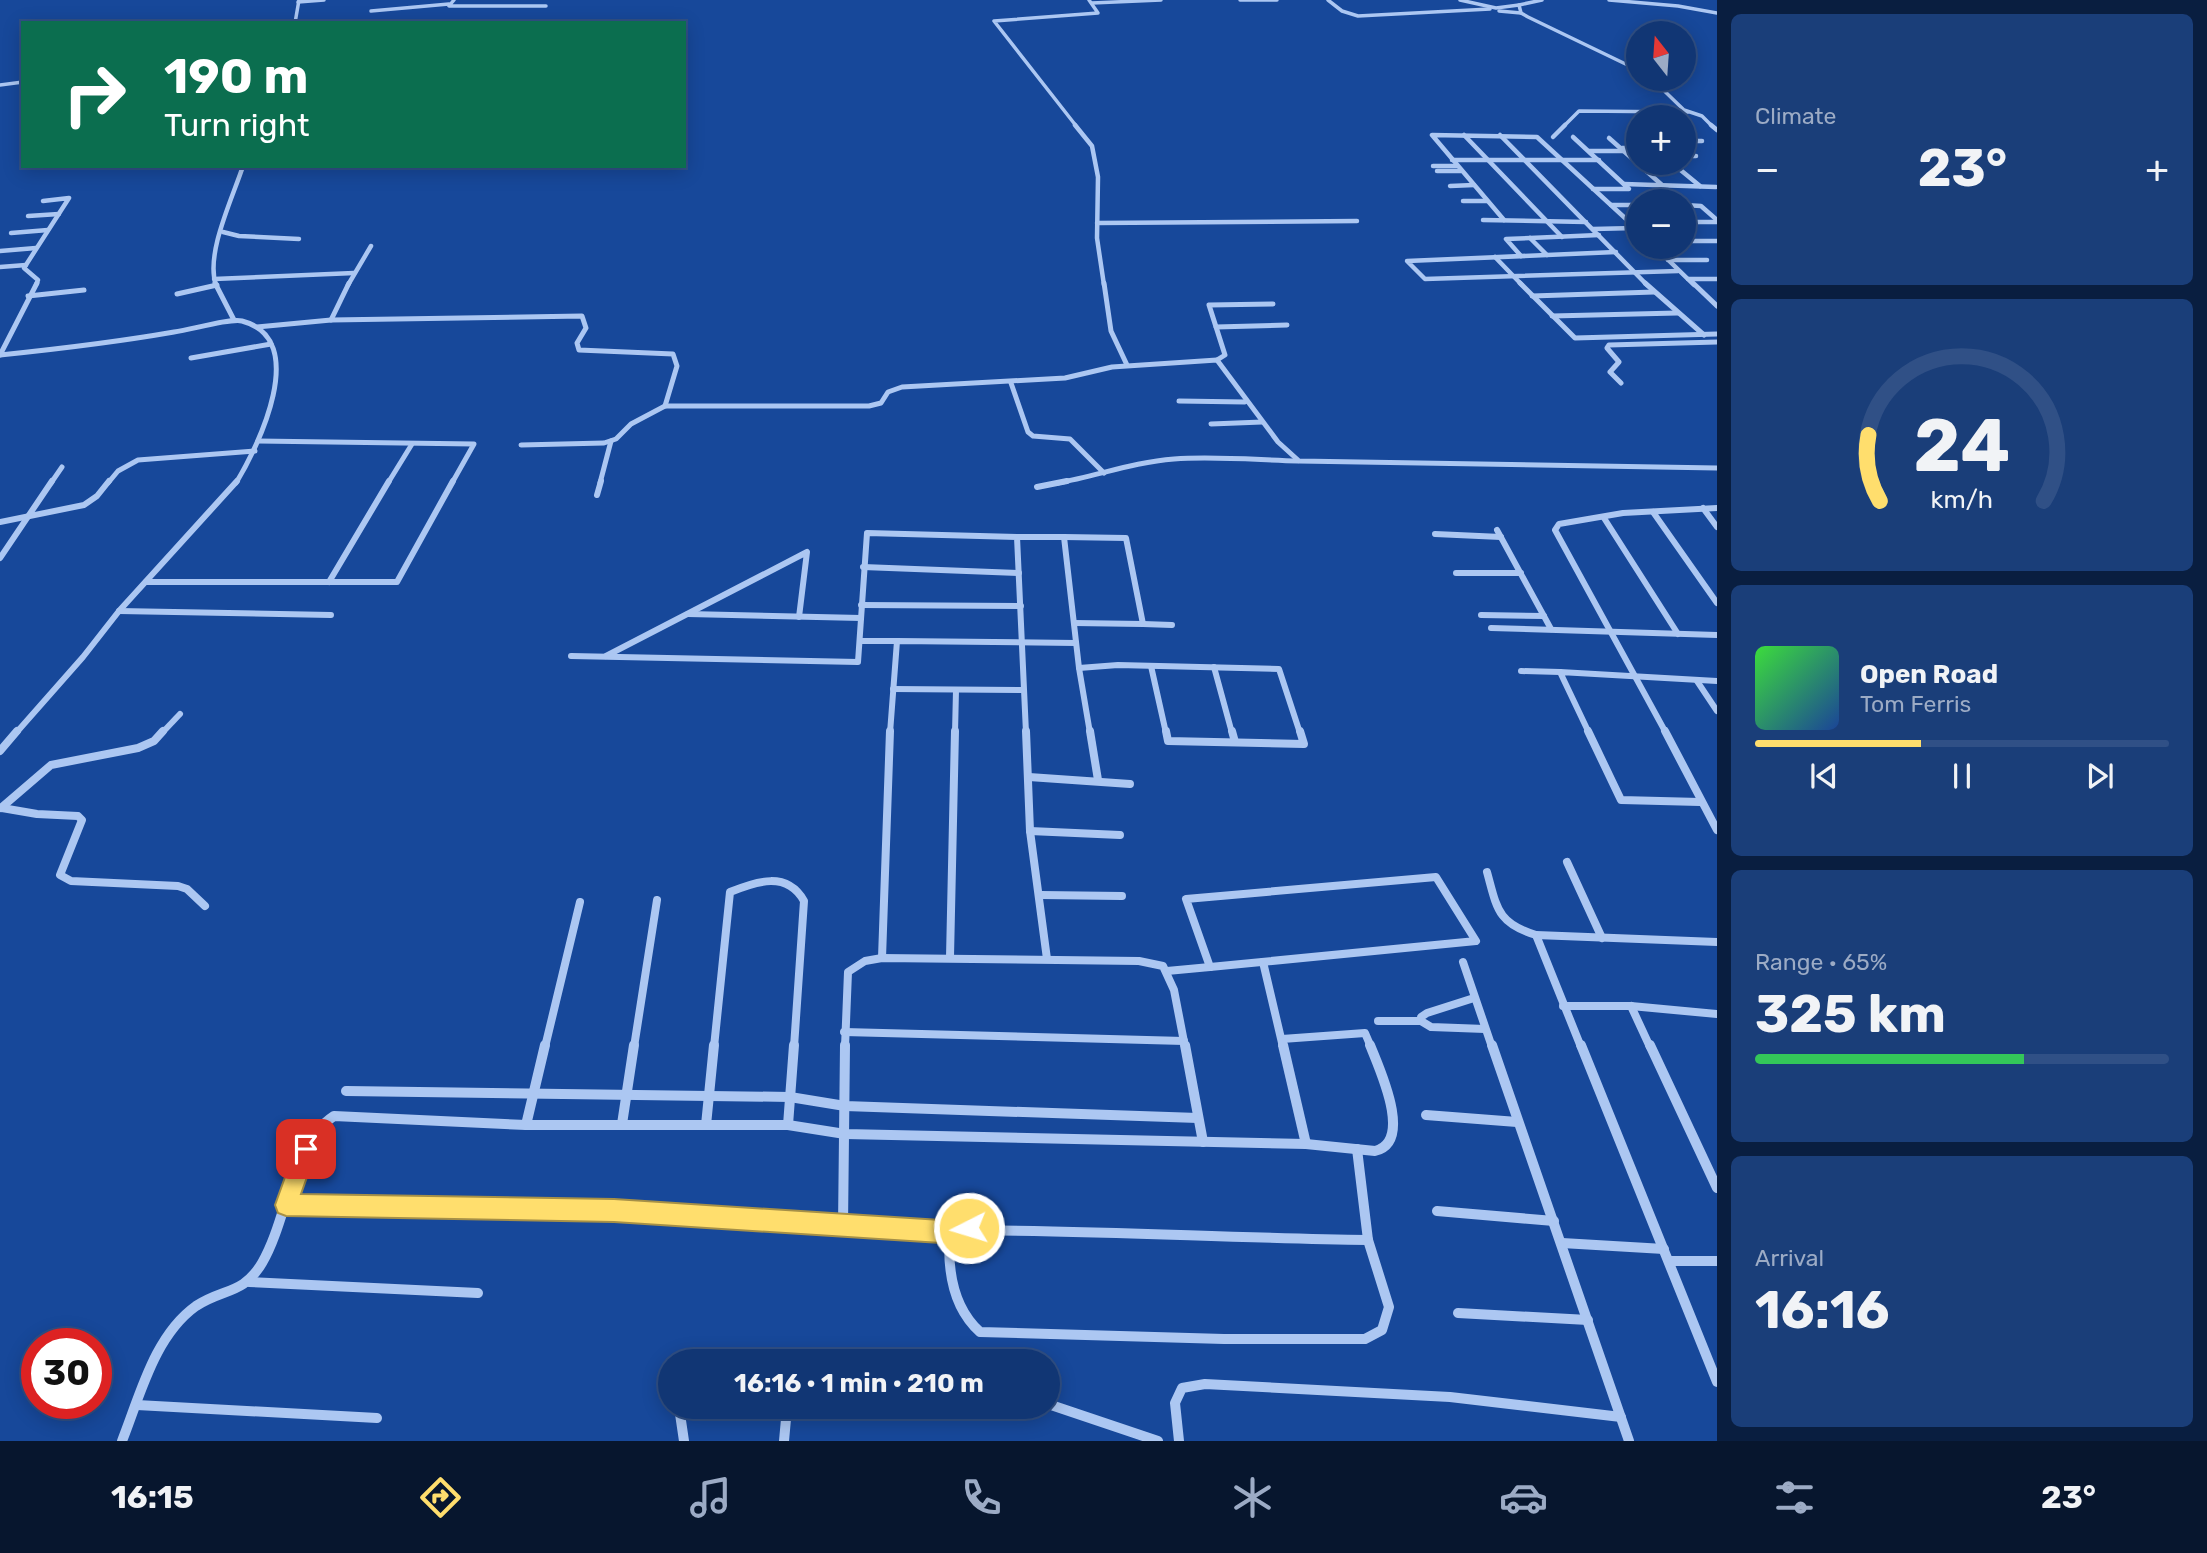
<!DOCTYPE html>
<html lang="en">
<head>
<meta charset="utf-8">
<style>
	:root { --surface:#113674; --page:#1a3e79; --text:#f1f3f6; --muted:#9cabc5; --line:#305086; --accent:#ffde6d }
	body { margin:0; font-family:Rubik,sans-serif; background:var(--page); color:var(--text); height:100vh; display:flex; flex-direction:column; font-size:26px; white-space:nowrap }
	* { box-sizing:border-box; margin:0 }
	p { font-size:23px; color:var(--muted) }
	.icon { flex:none; width:38px; height:38px; fill:none; stroke:currentColor; stroke-width:2; stroke-linecap:round; stroke-linejoin:round }
	.map { position:relative; flex:1; overflow:hidden }
	.details { display:flex; flex-direction:column; gap:14px; padding:14px; background:#091e40; width:490px }
	.details>* { flex:none }
	.banner { position:absolute; left:21px; top:21px; width:665px; height:147px; border-radius:0px; box-shadow:0 4px 18px #0003,0 0 0 2px var(--line); background:#0b6e4f; color:#fff; overflow:hidden }
	.needle { width:46px; rotate:343deg }
	.fabs { position:absolute; left:1626px; top:21px; display:grid; gap:14px }
	.fabs a { display:grid; place-items:center; width:70px; height:70px; border-radius:50%; background:var(--surface); box-shadow:0 4px 18px #0003,0 0 0 2px var(--line); font-size:35px }
	.speed { position:absolute; left:21px; top:1328px; display:flex; gap:14px; font-size:35px; font-weight:700; text-align:center }
	.speed>* { display:grid; place-content:center; width:91px; height:91px; border-radius:50%; background:var(--surface); box-shadow:0 4px 18px #0003,0 0 0 2px var(--line); line-height:1 }
	.speed .limit { border:10px solid #d22; background:#fff; color:#111 }
	.pin { position:absolute; display:grid; place-items:center; width:60px; height:60px; color:#fff; margin:-30px; border-radius:14px; box-shadow:0 4px 10px #0006 }
	.me { position:absolute; width:77px; margin:-38px; rotate:265deg; stroke-linejoin:round; filter:drop-shadow(0 0 5px #0008) }
	.turn { display:flex; align-items:center; gap:24px; height:147px; padding:0 28px; font-size:32px }
	.turn .icon { width:91px; height:91px; stroke-width:2.5 }
	.turn b { display:block; font-size:49px; line-height:60px }
	.big { font-size:52px; font-weight:700; line-height:1.1 }
	.details .tile { flex:1; display:flex; flex-direction:column; justify-content:center; gap:10px; min-width:0; padding:0 24px; border-radius:10px; background:var(--page) }
	.details .dial { align-items:center; gap:0 }
	.dial svg { height:182px; overflow:visible; fill:none; stroke:var(--line); stroke-width:7; stroke-linecap:round; text-anchor:middle }
	.dial text { fill:var(--text); stroke:none }
	.song { display:flex; align-items:center; gap:21px }
	.cover { width:84px; height:84px; border-radius:10px; background:linear-gradient(135deg,hsl(120 70% 55%),hsl(220 70% 35%)) }
	.played { height:7px; border-radius:4px; background:linear-gradient(90deg,var(--accent) 40%,var(--line) 40%) }
	.keys { display:flex; justify-content:space-around; direction:ltr }
	.heat { display:flex; justify-content:space-between; align-items:center; font-size:38px; direction:ltr }
	.charge { height:10px; border-radius:5px; background:linear-gradient(90deg,#34c759 65%,var(--line) 0) }
	.trip { position:absolute; left:658px; top:1349px; width:402px; height:70px; border-radius:35px; background:var(--surface); box-shadow:0 4px 18px #0003,0 0 0 2px var(--line); font-weight:700; line-height:70px; text-align:center }
	.tabs { display:flex; height:112px; justify-content:space-around; align-items:center; background:#07162e; color:var(--muted) }
	.tabs .icon { width:49px; height:49px }
	.tabs .current { color:var(--accent) }
	.tabs b { font-size:32px; color:var(--text) }
	main { display:flex; flex:1; min-height:0 }
	.map>svg:first-child { display:block }
	.lines { fill:none; stroke-linecap:round; stroke-linejoin:round }
	.street-far5 { stroke:#acc7f2; stroke-width:3.5 }
	.street-far4 { stroke:#acc7f2; stroke-width:4.5 }
	.street-far3 { stroke:#acc7f2; stroke-width:5 }
	.street-far2 { stroke:#acc7f2; stroke-width:6 }
	.street-far1 { stroke:#acc7f2; stroke-width:8 }
	.street { stroke:#acc7f2; stroke-width:10 }
	.route { fill:#ffde6d; stroke:#a69047; stroke-width:2 }
</style>
</head>
<body>
<main>
<div class="map">
<svg width="1717" height="1441" viewBox="0 0 1717 1441">
	<rect width="100%" height="100%" fill="#17489a"/>
	<g class="lines">
		<g class="street-far5">
			<path d="M454 0 449 6H546"/>
			<path d="M1240 0H1277"/>
			<path d="M1328 0 1342 11 1358 16 1490 9"/>
			<path d="M1460 0 1496 8 1519 5 1521 13 1528 17 1638 70"/>
			<path d="M1609 0 1678 6 1717 13"/>
			<path d="M298 2 324 0"/>
			<path d="M1092 3 1161 0"/>
			<path d="M1519 5 1542 0"/>
			<path d="M371 11 449 4"/>
			<path d="M1499 11 1521 13"/>
			<path d="M295 23 299 0"/>
			<path d="M1652 79 1684 110 1702 116 1713 127"/>
			<path d="M0 85 23 82"/>
			<path d="M1077 127 994 21 1098 13 1089 0"/>
			<path d="M1563 127 1579 111 1688 112"/>
		</g>
		<g class="street-far4">
			<path d="M1075 125 1092 146 1098 177 1097 238 1104 285"/>
			<path d="M1711 125 1717 130"/>
			<path d="M1464 135 1562 237"/>
			<path d="M1500 135 1647 285"/>
			<path d="M1553 137 1565 125"/>
			<path d="M1573 137 1629 189H1593"/>
			<path d="M1609 138 1662 185"/>
			<path d="M1684 141H1702"/>
			<path d="M1622 148H1638"/>
			<path d="M1589 151H1623"/>
			<path d="M1684 156H1696"/>
			<path d="M1452 160H1599"/>
			<path d="M1672 163 1700 186"/>
			<path d="M1433 166H1457"/>
			<path d="M1437 171H1461"/>
			<path d="M1624 184 1716 187"/>
			<path d="M1450 186 1474 185"/>
			<path d="M1463 201H1487"/>
			<path d="M1611 205H1638"/>
			<path d="M1684 205 1701 206 1717 220"/>
			<path d="M28 216 59 214"/>
			<path d="M1483 220 1586 222"/>
			<path d="M1504 220 1432 135 1537 137 1638 230"/>
			<path d="M1684 222H1717"/>
			<path d="M1097 223 1357 221"/>
			<path d="M1593 229 1636 228"/>
			<path d="M223 232 239 236 299 239"/>
			<path d="M11 233 48 230"/>
			<path d="M1530 238 1547 255"/>
			<path d="M1684 241H1717"/>
			<path d="M1655 247 1694 285"/>
			<path d="M0 251 36 248"/>
			<path d="M1616 252 1407 261 1425 279 1678 271"/>
			<path d="M1521 256 1506 239 1599 235"/>
			<path d="M1495 257 1522 285"/>
			<path d="M1668 260H1707"/>
			<path d="M0 267 26 265"/>
			<path d="M214 279 354 273"/>
			<path d="M1688 279H1717"/>
			<path d="M36 285 38 280 24 268 69 198 43 201"/>
			<path d="M216 285C205 254 233 197 243 166"/>
			<path d="M348 285 371 246"/>
		</g>
		<g class="street-far3">
			<path d="M215 283 234 320"/>
			<path d="M1104 283 1111 331 1127 365"/>
			<path d="M1520 283 1575 338 1717 334"/>
			<path d="M1645 283 1704 335"/>
			<path d="M1693 283 1717 306"/>
			<path d="M177 294 217 285"/>
			<path d="M28 296 84 290"/>
			<path d="M1532 296 1654 292"/>
			<path d="M1552 316 1677 313"/>
			<path d="M331 320 349 283"/>
			<path d="M257 327 331 320 582 316 586 328 577 343 579 350 673 354 677 366 665 406"/>
			<path d="M1216 327 1287 325"/>
			<path d="M0 355C58 349 117 342 174 332 191 330 229 318 242 321 311 339 258 447 236 483"/>
			<path d="M0 355 37 283"/>
			<path d="M191 358 271 344"/>
			<path d="M1217 360 1225 355 1209 305 1273 304"/>
			<path d="M1011 383 1028 432 1033 436 1070 439 1104 473"/>
			<path d="M1621 383 1610 372 1619 362 1607 348 1609 345 1717 342"/>
			<path d="M1179 401 1245 402"/>
			<path d="M1211 424 1262 422"/>
			<path d="M258 441 474 444 452 483"/>
			<path d="M521 445 604 443 616 439 631 424 665 406H869L881 403 888 392 902 387 1065 378 1112 367 1217 360 1278 442 1299 461 1717 468"/>
			<path d="M51 483 62 467"/>
			<path d="M108 483 118 471 138 460 255 451"/>
			<path d="M388 483 412 444"/>
			<path d="M600 483 611 441"/>
			<path d="M1058 483C1097 476 1134 462 1174 459 1214 456 1257 460 1298 461"/>
		</g>
		<g class="street-far2">
			<path d="M1037 487 1067 481"/>
			<path d="M597 495 601 481"/>
			<path d="M1703 508 1717 527"/>
			<path d="M1653 512 1717 603"/>
			<path d="M1604 518 1678 634"/>
			<path d="M0 522 84 505 97 496 109 481"/>
			<path d="M1497 530 1551 629"/>
			<path d="M1435 534 1501 537"/>
			<path d="M1017 537H1064L1079 668"/>
			<path d="M1064 537 1126 538 1143 624 1074 623"/>
			<path d="M0 558 52 481"/>
			<path d="M863 567 1019 573"/>
			<path d="M1456 573H1521"/>
			<path d="M146 582H397L453 481"/>
			<path d="M329 582 389 481"/>
			<path d="M861 605 1021 606"/>
			<path d="M119 611 331 615"/>
			<path d="M688 614 861 618"/>
			<path d="M1481 615 1544 616"/>
			<path d="M1143 624 1172 625"/>
			<path d="M1491 628 1717 635"/>
			<path d="M860 641H897"/>
			<path d="M571 656 858 662 867 533 1017 537 1026 733"/>
			<path d="M606 656 807 552 799 617"/>
			<path d="M1151 666 1166 733"/>
			<path d="M1214 667 1232 733"/>
			<path d="M1521 671 1560 672"/>
			<path d="M1697 681 1717 711"/>
			<path d="M893 689 1023 690"/>
			<path d="M16 733 83 657 119 611 237 481"/>
			<path d="M162 733 180 714"/>
			<path d="M890 733 897 641 1076 643"/>
			<path d="M955 733 956 690"/>
			<path d="M1090 733 1079 668 1118 665 1279 669 1300 733"/>
			<path d="M1589 733 1560 672 1717 681"/>
			<path d="M1666 733 1555 530 1559 524 1623 513 1717 508"/>
		</g>
		<g class="street-far1">
			<path d="M1026 731 1030 831 1047 959"/>
			<path d="M1090 731 1098 780"/>
			<path d="M1166 731 1168 741 1304 744 1300 731"/>
			<path d="M1232 731 1235 742"/>
			<path d="M1588 731 1621 800 1700 802"/>
			<path d="M1665 731 1717 830"/>
			<path d="M0 751 17 731"/>
			<path d="M1029 777 1130 784"/>
			<path d="M1 808 51 765 138 748 154 741 163 731"/>
			<path d="M2 808 37 814 78 816 82 820 60 875 71 881 178 886 187 889 205 906"/>
			<path d="M1030 831 1120 835"/>
			<path d="M1567 862 1602 938"/>
			<path d="M1487 872C1497 908 1497 923 1536 935"/>
			<path d="M1436 877 1476 941 1210 967 1186 899Z"/>
			<path d="M1041 895 1122 896"/>
			<path d="M950 957 955 731"/>
			<path d="M882 958 890 731"/>
			<path d="M1263 962 1283 1047"/>
			<path d="M1463 962 1492 1047"/>
			<path d="M1167 971 1210 967"/>
			<path d="M1474 998 1427 1013 1421 1017V1021L1431 1027 1485 1029"/>
			<path d="M1563 1006H1631L1717 1014"/>
			<path d="M1631 1006 1650 1047"/>
			<path d="M1378 1021H1421"/>
			<path d="M844 1032 1184 1041"/>
			<path d="M1282 1039 1365 1033 1371 1047"/>
			<path d="M545 1047 580 902"/>
			<path d="M634 1047 657 900"/>
			<path d="M714 1047 730 892C757 881 787 871 804 901L794 1047"/>
			<path d="M845 1047 848 972 865 961 882 958 1139 961 1163 966 1174 990 1185 1047"/>
			<path d="M1581 1047 1536 935 1717 942"/>
		</g>
		<g class="street">
			<path d="M1185 1045 1203 1142"/>
			<path d="M1283 1045 1306 1144"/>
			<path d="M1492 1045 1629 1441"/>
			<path d="M1581 1045 1717 1382"/>
			<path d="M1650 1045 1717 1188"/>
			<path d="M346 1091 790 1097 845 1106 1198 1118"/>
			<path d="M1426 1115 1517 1122"/>
			<path d="M622 1124 634 1045"/>
			<path d="M526 1125 545 1045"/>
			<path d="M706 1125 714 1045"/>
			<path d="M788 1125 794 1045"/>
			<path d="M286 1205 614 1211 950 1230C947 1267 951 1306 980 1332L1224 1339H1365L1382 1330 1389 1307 1368 1240 1357 1149"/>
			<path d="M1437 1211 1554 1221"/>
			<path d="M843 1226 845 1045"/>
			<path d="M950 1230C1089 1230 1229 1238 1368 1240"/>
			<path d="M1562 1243 1664 1249"/>
			<path d="M1670 1261H1717"/>
			<path d="M249 1282 478 1293"/>
			<path d="M1458 1313 1588 1320"/>
			<path d="M1048 1404 1158 1441"/>
			<path d="M137 1405 377 1418"/>
			<path d="M679 1407 684 1441"/>
			<path d="M122 1441C140 1396 154 1336 196 1306 223 1288 243 1295 262 1263 288 1219 291 1144 334 1116L526 1125H788L845 1134 1306 1144 1375 1151C1414 1142 1379 1068 1370 1045"/>
			<path d="M784 1441 786 1419"/>
			<path d="M1179 1441 1175 1403 1182 1388 1205 1384 1450 1397 1621 1417"/>
		</g>
	</g>
	<path class="route" d="M306 1138 314 1141 317 1149 301 1194 614 1199 941 1220 969 1216 977 1220 980 1228 977 1236 941 1243 614 1222 286 1216 278 1213 275 1205 298 1141Z"/>
</svg>
<div class="fabs">
<a><svg class="needle" viewBox="-14 -14 28 28"><path d="M0-13l5 13h-10z" fill="#e53935"/><path d="M0 13l5-13h-10z" fill="#9cabc5"/></svg></a>
<a>+</a>
<a>−</a>
</div>
<div class="speed"><div class="limit">30</div></div>
<div class="pin" style="left:306px;top:1149px;background:#d93025"><svg class="icon" aria-label="arrive" viewBox="0 0 24 24"><path d="M6 21V4h12l-3 4 3 4H6"/></svg></div>
<svg class="me" style="left:969px;top:1228px" viewBox="-20 -20 40 40"><circle r="17" fill="#ffde6d" stroke="#fff" stroke-width="3"/><path d="M0-11L8 9 0 5-8 9z" fill="#fff"/></svg>
<div class="trip">16:16 · 1 min · 210 m</div>
<div class="banner">
<div class="turn"><svg class="icon" aria-label="right" viewBox="0 0 24 24"><path d="M7 20v-9h11M14 6l5 5-5 5"/></svg><div><b>190 m</b>Turn right</div></div>
</div>
</div>
<section class="details">
<div class="tile"><p>Climate</p>
<div class="heat"><a>−</a><b class="big">23°</b><a>+</a></div>
</div>
<div class="tile dial"><svg viewBox="0 0 100 80">
<path d="M14 69A42 42 0 1 1 86 69"/>
<path d="M14 69A42 42 0 0 1 9 40" stroke="#ffde6d"/>
<text x="50" y="56" font-size="32" font-weight="700">24</text>
<text x="50" y="72" font-size="11">km/h</text>
</svg></div>
<div class="tile">
<div class="song"><i class="cover"></i><div><b>Open Road</b><p>Tom Ferris</p></div></div>
<div class="played"></div>
<div class="keys"><svg class="icon" aria-label="previous" viewBox="0 0 24 24"><path d="M18 5L8 12l10 7zM5 5v14"/></svg><svg class="icon" aria-label="pause" viewBox="0 0 24 24"><path d="M8 5v14M16 5v14"/></svg><svg class="icon" aria-label="next" viewBox="0 0 24 24"><path d="M6 5l10 7-10 7zM19 5v14"/></svg></div>
</div>
<div class="tile"><p>Range · 65%</p><b class="big">325 km</b><div class="charge"></div></div>
<div class="tile"><p>Arrival</p><b class="big">16:16</b></div>
</section>
</main>
<nav class="tabs">
<b>16:15</b>
<svg class="icon current" aria-label="directions" viewBox="0 0 24 24"><path d="M12 3l9 9-9 9-9-9zM9 14v-3h6M13 9l2 2-2 2"/></svg>
<svg class="icon" aria-label="music" viewBox="0 0 24 24"><path d="M9 18V5l10-2v13"/><circle cx="6" cy="18" r="3"/><circle cx="16" cy="16" r="3"/></svg>
<svg class="icon" aria-label="phone" viewBox="0 0 24 24"><path d="M5 4h4l2 5-3 2q2 4 5 5l2-3 5 2v4C11 20 4 13 5 4z"/></svg>
<svg class="icon" aria-label="climate" viewBox="0 0 24 24"><path d="M12 3v18M4 7l16 10M4 17L20 7"/></svg>
<svg class="icon" aria-label="car" viewBox="0 0 24 24"><path d="M5 17H2v-5l4-1 3-4h7l3 4 3 1v5h-3M9 17h6M6 11h13"/><circle cx="7" cy="17" r="2"/><circle cx="17" cy="17" r="2"/></svg>
<svg class="icon" aria-label="filters" viewBox="0 0 24 24"><path d="M4 7h16M4 17h16"/><circle cx="9" cy="7" r="2"/><circle cx="15" cy="17" r="2"/></svg>
<b>23°</b>
</nav>
</body>
</html>
